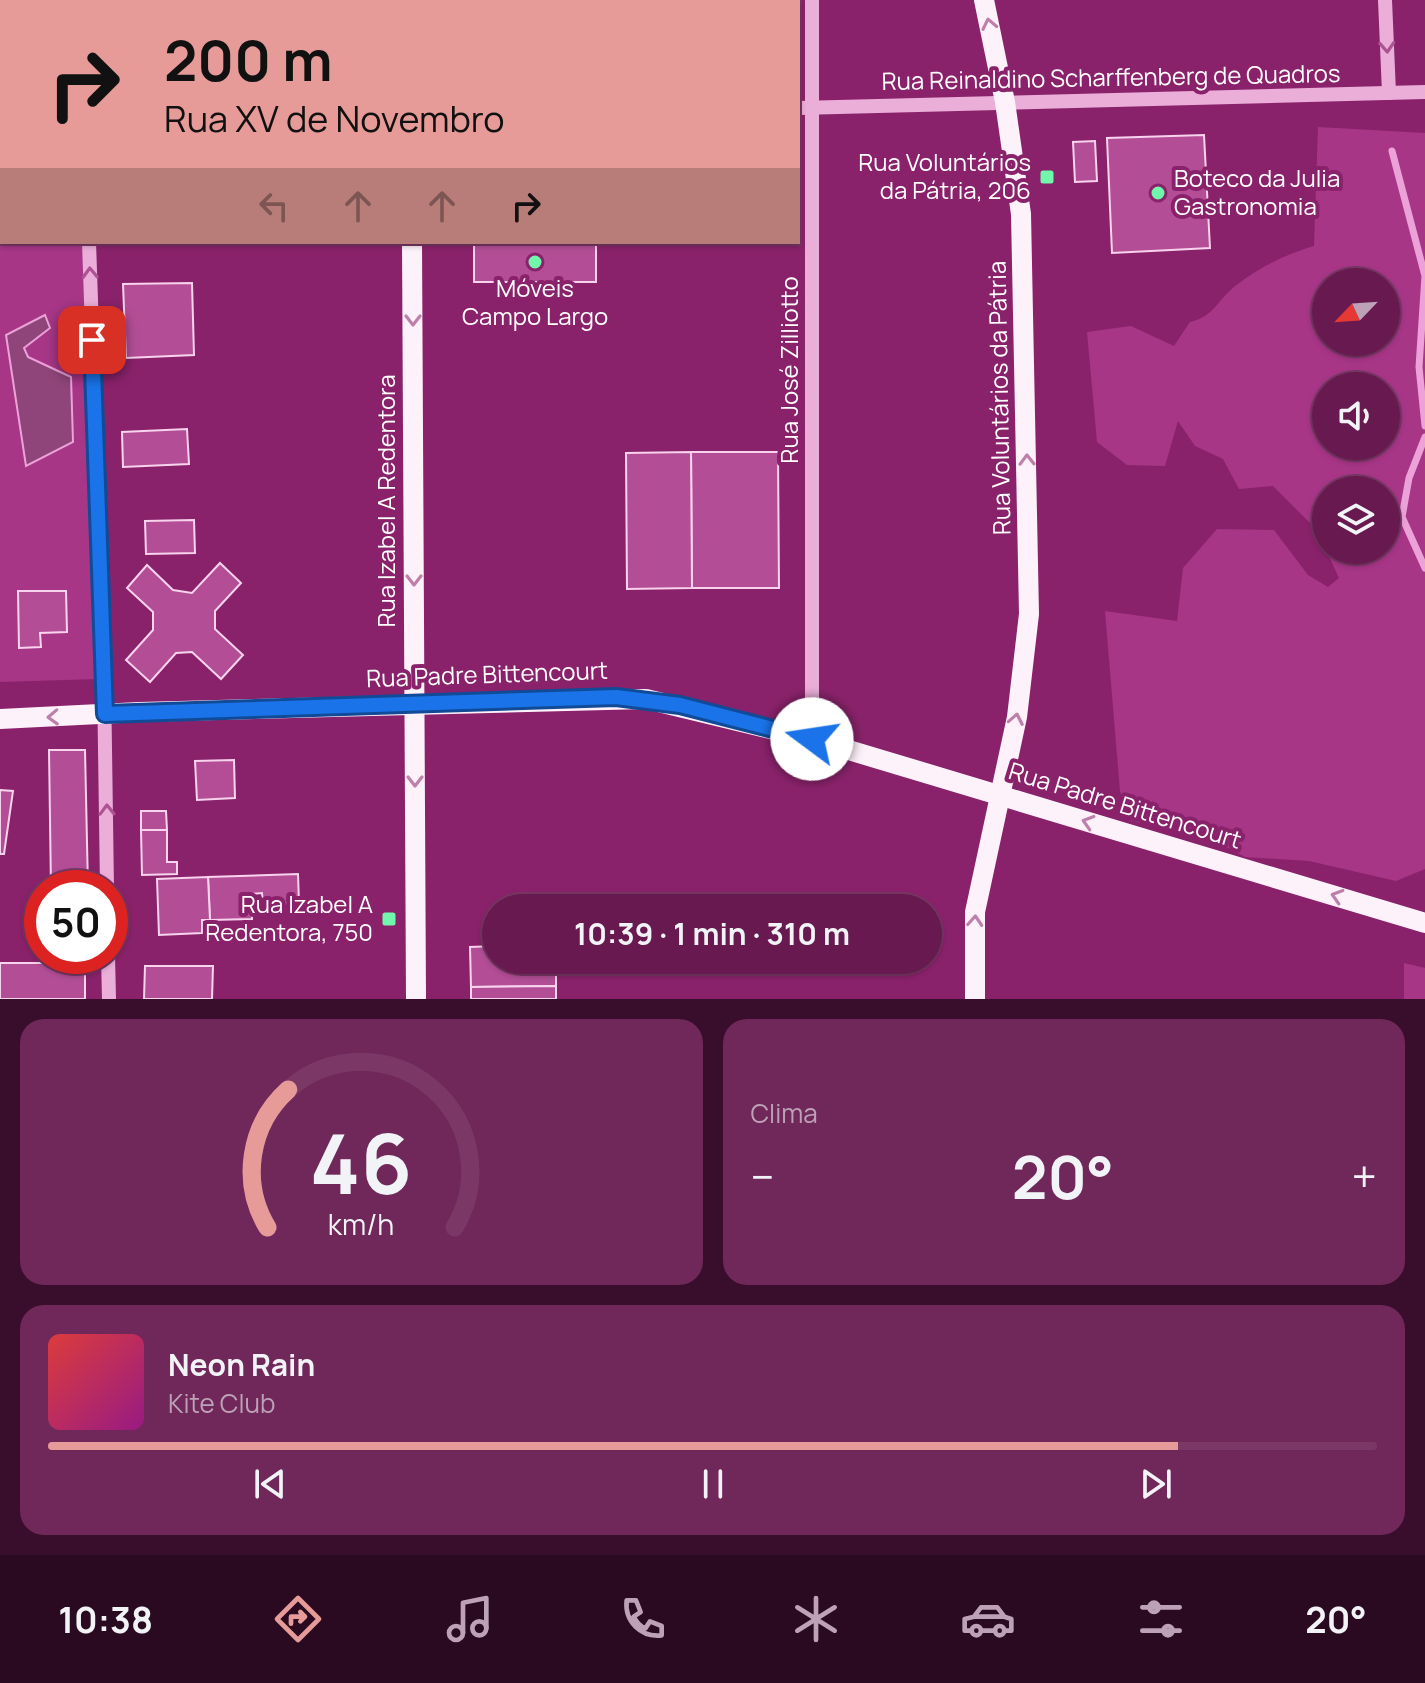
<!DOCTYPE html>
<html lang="pt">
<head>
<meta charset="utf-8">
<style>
	:root { --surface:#681a50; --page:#70275a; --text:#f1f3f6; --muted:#bda1b7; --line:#7b3867; --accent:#e69b98 }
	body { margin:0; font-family:Manrope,sans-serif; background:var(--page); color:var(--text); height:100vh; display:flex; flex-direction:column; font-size:30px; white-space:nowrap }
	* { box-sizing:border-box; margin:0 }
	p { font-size:26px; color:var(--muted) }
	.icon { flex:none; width:44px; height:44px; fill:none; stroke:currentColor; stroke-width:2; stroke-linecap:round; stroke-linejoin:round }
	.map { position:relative; height:999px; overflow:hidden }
	.panel { display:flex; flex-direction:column; gap:20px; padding:20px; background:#390e2c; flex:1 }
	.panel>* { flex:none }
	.hud { position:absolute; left:0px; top:0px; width:800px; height:244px; box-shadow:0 2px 6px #0004,0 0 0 2px var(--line); background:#e69b98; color:#111; overflow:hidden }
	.needle { width:52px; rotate:245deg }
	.controls { position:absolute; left:1312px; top:268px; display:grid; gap:16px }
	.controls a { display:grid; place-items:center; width:88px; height:88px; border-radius:50%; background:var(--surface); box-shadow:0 2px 6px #0004,0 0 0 2px var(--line); font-size:40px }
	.speed { position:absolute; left:24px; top:870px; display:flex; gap:16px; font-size:40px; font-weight:700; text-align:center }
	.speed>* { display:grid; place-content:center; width:104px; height:104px; border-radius:50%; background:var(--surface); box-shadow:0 2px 6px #0004,0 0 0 2px var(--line); line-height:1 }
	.speed .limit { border:12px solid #d22; background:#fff; color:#111 }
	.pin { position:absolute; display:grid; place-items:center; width:68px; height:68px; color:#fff; margin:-34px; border-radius:16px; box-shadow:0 4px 12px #0006 }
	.me { position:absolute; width:88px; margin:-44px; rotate:284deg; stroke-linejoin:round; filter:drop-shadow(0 0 6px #0008) }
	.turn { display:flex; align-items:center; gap:28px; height:168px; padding:0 32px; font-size:36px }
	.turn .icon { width:104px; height:104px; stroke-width:2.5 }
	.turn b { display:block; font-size:56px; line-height:68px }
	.lanes { display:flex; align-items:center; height:76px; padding:0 32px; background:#0003; justify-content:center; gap:40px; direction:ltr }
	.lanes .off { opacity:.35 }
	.big { font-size:60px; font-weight:700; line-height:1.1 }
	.panel .card { flex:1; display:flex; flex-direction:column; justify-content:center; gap:12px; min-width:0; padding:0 28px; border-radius:24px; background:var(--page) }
	.panel .dial { align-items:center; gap:0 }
	.dial svg { height:208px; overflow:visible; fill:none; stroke:var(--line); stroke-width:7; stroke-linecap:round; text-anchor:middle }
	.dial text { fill:var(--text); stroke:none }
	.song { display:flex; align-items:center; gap:24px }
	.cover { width:96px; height:96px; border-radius:12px; background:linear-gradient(135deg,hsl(0 70% 55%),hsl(310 70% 35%)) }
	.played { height:8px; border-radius:4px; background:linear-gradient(90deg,var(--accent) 85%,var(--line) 85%) }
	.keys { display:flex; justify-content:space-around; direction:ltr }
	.heat { display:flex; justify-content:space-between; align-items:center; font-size:44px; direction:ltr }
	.panel .tiles { flex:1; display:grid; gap:20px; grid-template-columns:1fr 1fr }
	.card:last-child { grid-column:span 2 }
	.trip { position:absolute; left:482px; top:894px; width:460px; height:80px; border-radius:40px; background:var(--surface); box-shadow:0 2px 6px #0004,0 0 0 2px var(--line); font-weight:700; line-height:80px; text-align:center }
	.dock { display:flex; height:128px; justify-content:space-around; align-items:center; background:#2a0a20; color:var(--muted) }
	.dock .icon { width:56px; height:56px }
	.dock .current { color:var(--accent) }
	.dock b { font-size:36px; color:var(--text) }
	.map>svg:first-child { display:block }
	.green { fill:#a73687; fill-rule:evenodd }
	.water { fill:#8f4579; stroke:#eca2d8; stroke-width:2 }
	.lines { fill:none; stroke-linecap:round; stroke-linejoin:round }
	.stream { stroke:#eca2d8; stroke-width:7 }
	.building { fill:#b34e96; stroke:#f8d3ed; stroke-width:2 }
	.minor { stroke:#ebaed9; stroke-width:14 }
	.major { stroke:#fef2fa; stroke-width:20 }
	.oneway { stroke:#be80ab }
	.oneway2 { stroke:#ac5392 }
	.route-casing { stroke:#114b97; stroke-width:20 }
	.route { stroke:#1a73e8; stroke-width:14 }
	.poi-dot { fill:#70f7ac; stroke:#8a226b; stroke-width:3 }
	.labels { text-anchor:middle; stroke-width:8; stroke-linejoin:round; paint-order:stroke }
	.street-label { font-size:24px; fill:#fff; stroke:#8a226b }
	.poi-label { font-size:24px; fill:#fff; stroke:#8a226b; text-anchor:end }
</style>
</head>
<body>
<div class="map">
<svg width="1425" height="999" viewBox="0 0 1425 999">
	<rect width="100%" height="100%" fill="#8a226b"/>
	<g class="green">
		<path d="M1318 127 1425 133V869L1396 881 1309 861 1245 857 1204 835 1131 821 1120 791 1105 611 1177 621 1183 568 1217 529 1274 530 1308 575 1328 587 1339 578 1326 550H1386V490H1326V550L1316 529 1273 486 1239 489 1223 459 1195 446 1178 421 1165 466 1127 465 1097 442 1087 332 1131 326 1174 346 1190 322C1213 317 1217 301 1234 287 1259 267 1284 255 1314 246ZM1326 282H1386V342H1326ZM1326 386H1386V446H1326Z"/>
		<path d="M0 132 2 242H84L97 679 0 682Z"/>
		<path d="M1404 963 1425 968V999H1404Z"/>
	</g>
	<path class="water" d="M45 315 50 328 24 348 28 357 71 377 73 442 26 466 6 335Z"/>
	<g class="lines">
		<g class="stream">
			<path d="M1392 151 1425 276 1419 367 1425 426"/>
			<path d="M1425 437 1409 478 1402 517 1425 568"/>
		</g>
	</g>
	<g class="building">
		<path d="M1204 135 1210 248 1112 253 1107 138Z"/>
		<path d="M1095 141 1097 181 1075 182 1073 142Z"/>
		<rect x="474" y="242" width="122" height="40"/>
		<path d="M192 283 194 355 126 358 123 284Z"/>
		<path d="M187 429 189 464 123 467 122 432Z"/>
		<path d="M691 452H778L779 588H692Z"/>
		<path d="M691 452 692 588 627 589 626 453Z"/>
		<path d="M194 520 195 553 146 554 145 521Z"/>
		<path d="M220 563 241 583 215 611V629L243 655 221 679 192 652 176 653 150 682 126 660 153 630V612L127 588 147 565 173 590 192 593Z"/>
		<path d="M18 591H66L67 632 40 633 41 647 19 648Z"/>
		<path d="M49 750H85L88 888H51Z"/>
		<path d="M234 760 235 798 197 800 195 761Z"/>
		<path d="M0 790 13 791 4 854H0Z"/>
		<path d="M141 811H166L167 830H141Z"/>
		<path d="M141 830H167V862H177V874L142 875Z"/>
		<path d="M298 874 299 903 263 904 262 893 251 894 252 919 210 920 208 877Z"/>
		<path d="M208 877 210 920H202V933L159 935 157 879Z"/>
		<path d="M496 946V960H556V986L471 987 470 947Z"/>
		<rect x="0" y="963" width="85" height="36"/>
		<path d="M145 966H213L212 999H144Z"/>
		<path d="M556 986V999H471V987Z"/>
	</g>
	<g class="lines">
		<g class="minor">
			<path d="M85 0V2"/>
			<path d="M1385 0 1389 93"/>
			<path d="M798 108 1425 92"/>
			<path d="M0 127H2"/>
			<path d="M89 242 104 679 107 888"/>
			<path d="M812 739V0"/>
			<path d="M108 956 109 999"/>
		</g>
		<g class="major">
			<path d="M411 0V2"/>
			<path d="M412 242 416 999"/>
			<path d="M0 719 139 712 646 699 812 739 1425 923"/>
			<path d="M975 999V912L1017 717 1029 614 1021 214 1005 102 984 0"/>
		</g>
	</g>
	<defs><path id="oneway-chevron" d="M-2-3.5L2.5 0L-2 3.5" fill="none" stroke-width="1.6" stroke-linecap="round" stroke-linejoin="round" transform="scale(2)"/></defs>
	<g class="oneway">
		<use href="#oneway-chevron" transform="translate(989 24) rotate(-102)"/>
		<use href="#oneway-chevron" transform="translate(413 320) rotate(90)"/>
		<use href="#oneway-chevron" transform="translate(1027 460) rotate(-91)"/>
		<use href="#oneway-chevron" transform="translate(414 580) rotate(90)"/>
		<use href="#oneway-chevron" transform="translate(53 717) rotate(178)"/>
		<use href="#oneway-chevron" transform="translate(1016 719) rotate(-79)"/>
		<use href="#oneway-chevron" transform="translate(415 781) rotate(90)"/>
		<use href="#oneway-chevron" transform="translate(1088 822) rotate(-163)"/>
		<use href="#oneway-chevron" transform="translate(1337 896) rotate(-163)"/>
		<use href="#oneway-chevron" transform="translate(975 921) rotate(-86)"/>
	</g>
	<g class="oneway2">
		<use href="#oneway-chevron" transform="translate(1387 47) rotate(87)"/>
		<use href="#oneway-chevron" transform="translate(90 273) rotate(-92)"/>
		<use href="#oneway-chevron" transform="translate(107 810) rotate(-91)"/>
	</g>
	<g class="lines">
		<g class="route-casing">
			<path id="route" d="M92 340 105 714 616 697 680 705 812 739"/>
		</g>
		<use href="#route" class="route"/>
	</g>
	<g class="poi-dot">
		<rect x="1039" y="169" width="16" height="16" rx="4"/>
		<circle cx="1158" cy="193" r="8"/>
		<circle cx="535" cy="262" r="8"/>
		<rect x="381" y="911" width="16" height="16" rx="4"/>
	</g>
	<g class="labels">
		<g class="street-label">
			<text transform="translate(1111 78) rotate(-1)" y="8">Rua Reinaldino Scharffenberg de Quadros</text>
			<text transform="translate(790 370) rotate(-90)" y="8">Rua José Zilliotto</text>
			<text transform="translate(1000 398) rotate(-91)" y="8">Rua Voluntários da Pátria</text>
			<text transform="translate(387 501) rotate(-90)" y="8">Rua Izabel A Redentora</text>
			<text transform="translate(487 675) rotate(-2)" y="8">Rua Padre Bittencourt</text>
			<text transform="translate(1125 806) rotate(17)" y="8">Rua Padre Bittencourt</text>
		</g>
		<g class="poi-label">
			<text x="1031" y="171">Rua Voluntários<tspan x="1031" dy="28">da Pátria, 206</tspan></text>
			<text x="1174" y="187" text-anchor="start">Boteco da Julia<tspan x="1174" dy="28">Gastronomia</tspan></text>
			<text x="535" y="297" text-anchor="middle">Móveis<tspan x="535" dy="28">Campo Largo</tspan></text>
			<text x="373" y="913">Rua Izabel A<tspan x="373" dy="28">Redentora, 750</tspan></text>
		</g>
	</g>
</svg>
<div class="controls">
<a><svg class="needle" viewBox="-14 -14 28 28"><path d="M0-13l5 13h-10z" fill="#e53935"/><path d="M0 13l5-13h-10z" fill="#bda1b7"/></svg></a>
<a><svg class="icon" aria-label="sound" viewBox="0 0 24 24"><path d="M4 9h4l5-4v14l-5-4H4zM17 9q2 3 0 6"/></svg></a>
<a><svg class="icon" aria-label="layers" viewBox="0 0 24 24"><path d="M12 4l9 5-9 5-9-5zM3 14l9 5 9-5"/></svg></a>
</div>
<div class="speed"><div class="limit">50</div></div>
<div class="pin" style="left:92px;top:340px;background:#d93025"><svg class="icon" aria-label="arrive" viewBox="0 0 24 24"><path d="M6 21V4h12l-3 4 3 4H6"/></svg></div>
<svg class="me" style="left:812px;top:739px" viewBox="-20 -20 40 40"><circle r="19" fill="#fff"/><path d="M0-13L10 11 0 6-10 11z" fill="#1a73e8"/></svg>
<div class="trip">10:39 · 1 min · 310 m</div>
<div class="hud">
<div class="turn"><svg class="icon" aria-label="right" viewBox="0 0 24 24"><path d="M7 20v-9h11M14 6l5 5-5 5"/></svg><div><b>200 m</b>Rua XV de Novembro</div></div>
<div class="lanes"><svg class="icon off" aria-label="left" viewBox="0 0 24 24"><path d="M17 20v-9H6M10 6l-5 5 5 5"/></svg><svg class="icon off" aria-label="ahead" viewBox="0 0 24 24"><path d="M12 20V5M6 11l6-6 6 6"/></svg><svg class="icon off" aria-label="ahead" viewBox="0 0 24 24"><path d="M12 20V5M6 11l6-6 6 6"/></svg><svg class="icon" aria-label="right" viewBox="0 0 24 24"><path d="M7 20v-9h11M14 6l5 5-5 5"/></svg></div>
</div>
</div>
<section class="panel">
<div class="tiles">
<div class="card dial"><svg viewBox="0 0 100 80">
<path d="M14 69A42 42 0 1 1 86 69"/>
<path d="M14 69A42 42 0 0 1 22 16" stroke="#e69b98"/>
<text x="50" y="56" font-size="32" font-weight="700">46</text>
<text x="50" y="72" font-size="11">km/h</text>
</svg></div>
<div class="card"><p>Clima</p>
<div class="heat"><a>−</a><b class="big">20°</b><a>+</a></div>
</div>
<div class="card">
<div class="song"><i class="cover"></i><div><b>Neon Rain</b><p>Kite Club</p></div></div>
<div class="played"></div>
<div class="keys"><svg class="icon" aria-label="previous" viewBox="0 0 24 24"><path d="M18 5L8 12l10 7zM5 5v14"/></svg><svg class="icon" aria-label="pause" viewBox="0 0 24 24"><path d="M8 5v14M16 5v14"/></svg><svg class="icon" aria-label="next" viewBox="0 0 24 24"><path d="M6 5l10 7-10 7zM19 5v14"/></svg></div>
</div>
</div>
</section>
<nav class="dock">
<b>10:38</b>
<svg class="icon current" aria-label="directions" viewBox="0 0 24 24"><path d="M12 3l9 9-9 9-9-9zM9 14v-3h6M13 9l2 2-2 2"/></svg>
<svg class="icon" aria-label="music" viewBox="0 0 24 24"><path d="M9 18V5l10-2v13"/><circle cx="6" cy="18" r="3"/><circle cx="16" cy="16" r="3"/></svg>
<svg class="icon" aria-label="phone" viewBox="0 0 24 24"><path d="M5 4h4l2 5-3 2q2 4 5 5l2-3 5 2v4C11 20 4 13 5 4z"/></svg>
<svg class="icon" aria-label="climate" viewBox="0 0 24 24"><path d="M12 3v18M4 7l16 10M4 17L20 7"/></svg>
<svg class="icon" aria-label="car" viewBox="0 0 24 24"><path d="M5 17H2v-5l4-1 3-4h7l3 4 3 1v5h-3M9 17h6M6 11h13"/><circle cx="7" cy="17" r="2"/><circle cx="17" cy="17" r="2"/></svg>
<svg class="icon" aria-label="filters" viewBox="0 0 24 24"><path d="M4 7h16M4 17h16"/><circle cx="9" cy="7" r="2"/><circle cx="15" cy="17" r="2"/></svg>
<b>20°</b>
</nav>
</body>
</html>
